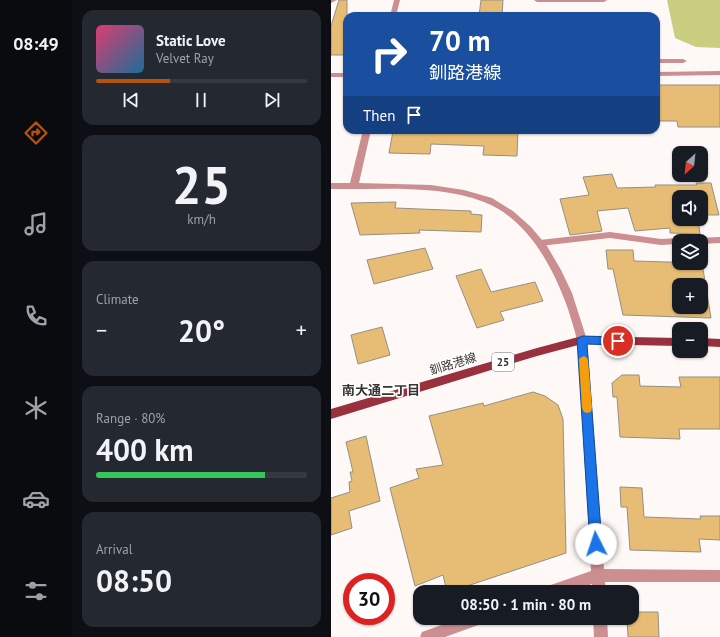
<!DOCTYPE html>
<html lang="en">
<head>
<meta charset="utf-8">
<style>
	:root { --surface:#171b24; --page:#242831; --text:#f1f3f6; --muted:#9ea1a6; --line:#363941; --accent:#b45309 }
	body { margin:0; font-family:"PT Sans","Noto Sans JP",sans-serif; background:var(--page); color:var(--text); height:100vh; display:flex; flex-direction:column; font-size:15px; white-space:nowrap }
	* { box-sizing:border-box; margin:0 }
	p { font-size:13px; color:var(--muted) }
	.icon { flex:none; width:22px; height:22px; fill:none; stroke:currentColor; stroke-width:2; stroke-linecap:round; stroke-linejoin:round }
	.map { position:relative; flex:1; overflow:hidden }
	.panel { display:flex; flex-direction:column; gap:10px; padding:10px; background:#0d0f14; width:259px }
	.panel>* { flex:none }
	.top-card { position:absolute; left:12px; top:12px; width:317px; height:122px; border-radius:12px; box-shadow:0 1px 3px #0004; background:#1a4fa0; color:#fff; overflow:hidden }
	.needle { width:26px; rotate:207deg }
	.fabs { position:absolute; left:341px; top:146px; display:grid; gap:8px }
	.fabs a { display:grid; place-items:center; width:36px; height:36px; border-radius:8px; background:var(--surface); box-shadow:0 1px 3px #0004; font-size:20px }
	.speed { position:absolute; left:12px; top:573px; display:flex; gap:8px; font-size:20px; font-weight:700; text-align:center }
	.speed>* { display:grid; place-content:center; width:52px; height:52px; border-radius:50%; background:var(--surface); box-shadow:0 1px 3px #0004; line-height:1 }
	.speed .limit { border:6px solid #d22; background:#fff; color:#111 }
	.pin { position:absolute; display:grid; place-items:center; width:34px; height:34px; color:#fff; margin:-17px; border:2px solid #fff; border-radius:50%; box-shadow:0 1px 4px #0007 }
	.me { position:absolute; width:44px; margin:-22px; rotate:356deg; stroke-linejoin:round; filter:drop-shadow(0 0 3px #0008) }
	.turn { display:flex; align-items:center; gap:14px; height:84px; padding:0 20px; font-size:18px }
	.turn .icon { width:52px; height:52px; stroke-width:2.5 }
	.turn b { display:block; font-size:28px; line-height:34px }
	.then { display:flex; align-items:center; height:38px; padding:0 20px; background:#0003; gap:8px; font-size:15px }
	.big { font-size:30px; font-weight:600; line-height:1.1 }
	.panel .widget { flex:1; display:flex; flex-direction:column; justify-content:center; gap:6px; min-width:0; padding:0 14px; border-radius:12px; background:var(--page) }
	.panel .dial { align-items:center; gap:0 }
	.dial b { font-size:52px; line-height:1 }
	.song { display:flex; align-items:center; gap:12px }
	.cover { width:48px; height:48px; border-radius:6px; background:linear-gradient(135deg,hsl(340 70% 55%),hsl(200 70% 35%)) }
	.played { height:4px; border-radius:2px; background:linear-gradient(90deg,var(--accent) 35%,var(--line) 35%) }
	.keys { display:flex; justify-content:space-around; direction:ltr }
	.heat { display:flex; justify-content:space-between; align-items:center; font-size:22px; direction:ltr }
	.charge { height:6px; border-radius:3px; background:linear-gradient(90deg,#34c759 80%,var(--line) 0) }
	.trip { position:absolute; left:82px; top:585px; width:226px; height:40px; border-radius:12px; background:var(--surface); box-shadow:0 1px 3px #0004; font-weight:600; line-height:40px; text-align:center }
	main { display:flex; flex:1; min-height:0 }
	.tab-bar { display:flex; flex-direction:column; width:72px; justify-content:space-around; align-items:center; background:#090b0e; color:var(--muted) }
	.tab-bar .icon { width:28px; height:28px }
	.tab-bar .selected { color:var(--accent) }
	.tab-bar b { font-size:18px; color:var(--text) }
	.map>svg:first-child { display:block }
	.green { fill:#cace81 }
	.building { fill:#e7bd75; stroke:#958f84; fill-rule:evenodd }
	.lines { fill:none; stroke-linecap:round; stroke-linejoin:round }
	.service { fill:#cb8f91; fill-rule:evenodd }
	.minor { fill:#cb8f91; fill-rule:evenodd }
	.tertiary { fill:#cb8f91; fill-rule:evenodd }
	.primary { fill:#98303e; fill-rule:evenodd }
	.route { fill:#1a73e8; stroke:#114b97 }
	.slow { fill:#f59e0b }
	.labels { text-anchor:middle; stroke-width:3.5; stroke-linejoin:round; paint-order:stroke }
	.shield { fill:#fff; stroke:#747170; stroke-width:1 }
	.shield-label { font-size:11px; font-weight:bold; fill:#393432 }
	.street-label { font-size:12px; fill:#393432; stroke:#fff }
	.neighbourhood-label { font-size:13px; font-weight:bold; fill:#393432; stroke:#fff }
</style>
</head>
<body>
<main>
<nav class="tab-bar">
<b>08:49</b>
<svg class="icon selected" aria-label="directions" viewBox="0 0 24 24"><path d="M12 3l9 9-9 9-9-9zM9 14v-3h6M13 9l2 2-2 2"/></svg>
<svg class="icon" aria-label="music" viewBox="0 0 24 24"><path d="M9 18V5l10-2v13"/><circle cx="6" cy="18" r="3"/><circle cx="16" cy="16" r="3"/></svg>
<svg class="icon" aria-label="phone" viewBox="0 0 24 24"><path d="M5 4h4l2 5-3 2q2 4 5 5l2-3 5 2v4C11 20 4 13 5 4z"/></svg>
<svg class="icon" aria-label="climate" viewBox="0 0 24 24"><path d="M12 3v18M4 7l16 10M4 17L20 7"/></svg>
<svg class="icon" aria-label="car" viewBox="0 0 24 24"><path d="M5 17H2v-5l4-1 3-4h7l3 4 3 1v5h-3M9 17h6M6 11h13"/><circle cx="7" cy="17" r="2"/><circle cx="17" cy="17" r="2"/></svg>
<svg class="icon" aria-label="filters" viewBox="0 0 24 24"><path d="M4 7h16M4 17h16"/><circle cx="9" cy="7" r="2"/><circle cx="15" cy="17" r="2"/></svg>
</nav>
<section class="panel">
<div class="widget">
<div class="song"><i class="cover"></i><div><b>Static Love</b><p>Velvet Ray</p></div></div>
<div class="played"></div>
<div class="keys"><svg class="icon" aria-label="previous" viewBox="0 0 24 24"><path d="M18 5L8 12l10 7zM5 5v14"/></svg><svg class="icon" aria-label="pause" viewBox="0 0 24 24"><path d="M8 5v14M16 5v14"/></svg><svg class="icon" aria-label="next" viewBox="0 0 24 24"><path d="M6 5l10 7-10 7zM19 5v14"/></svg></div>
</div>
<div class="widget dial"><b>25</b><p>km/h</p></div>
<div class="widget"><p>Climate</p>
<div class="heat"><a>−</a><b class="big">20°</b><a>+</a></div>
</div>
<div class="widget"><p>Range · 80%</p><b class="big">400 km</b><div class="charge"></div></div>
<div class="widget"><p>Arrival</p><b class="big">08:50</b></div>
</section>
<div class="map">
<svg width="389" height="637" viewBox="0 0 389 637">
	<rect width="100%" height="100%" fill="#fef8f6"/>
	<path class="green" d="M336 0H389V48L365 47 344 38Z"/>
	<g class="building">
		<path d="M8 0H16V55H0V26Z"/>
		<path d="M150 0H172L171 16H148Z"/>
		<path d="M325 85H389V127H347L346 121H325Z"/>
		<path d="M73 130H187L186 156 152 155 153 146 100 144 99 154 58 153 62 131H73Z"/>
		<path d="M281 174 286 188 325 187 324 185H366L365 183H380L388 215H370V197H348V219H367L369 234 339 233V228L304 231 297 208 266 211 271 231 239 235 229 199 258 195 252 177Z"/>
		<path d="M65 202 64 208 140 211V214L151 215 150 232 88 230 89 233 29 235 20 203Z"/>
		<path d="M94 248 102 269 43 284 36 260Z"/>
		<path d="M275 250H302L303 261 371 263 380 318 292 315 282 269H277ZM348 285H370V307H348Z"/>
		<path d="M150 269 160 292 204 282 212 301 169 312 173 320 146 328 125 276Z"/>
		<path d="M51 327 59 355 27 364 20 335Z"/>
		<path d="M291 375H308L309 386 350 387 348 377H389V429H348L349 439 289 437 286 397H282L281 383Z"/>
		<path d="M202 392 214 396 227 405 232 419 235 553 118 592H116L112 575 84 586 59 488 88 478 85 469 112 465 98 416 152 403 153 406Z"/>
		<path d="M35 436 49 501 18 511 21 528 0 535V498L19 492 18 482 21 481 19 472H22L15 442Z"/>
		<path d="M289 487 311 488 313 517 370 519 369 516H389V540L368 539 370 552 299 550 296 507H290Z"/>
		<path d="M301 612H327L328 637H297L296 618H301Z"/>
	</g>
	<g class="lines">
		<g class="service">
			<path d="M203 0H276L273 2H206Z"/>
			<path d="M325 59H352L356 61 352 63H325Z"/>
			<path d="M279 232 330 239 348 238 353 241H348V244L330 245 279 238 209 246 204 243 209 240Z"/>
			<path d="M389 237V243L370 244V241H357L362 238Z"/>
		</g>
		<g class="minor">
			<path d="M63 0H69L65 16H59Z"/>
			<path d="M32 130H40L28 183 100 185 133 190 161 198 182 211 200 227 216 246 230 270 241 293 256 340 273 569 389 570V582H274L275 592H261V584L237 592H212L214 587 260 571C257 520 254 468 251 417 249 392 249 366 246 341 244 330 240 319 237 309 222 267 197 219 153 202 106 184 50 190 0 189V183H19Z"/>
			<path d="M130 618H155L153 623 114 637H89L91 632Z"/>
			<path d="M262 618H276L277 637H263Z"/>
		</g>
		<g class="tertiary">
			<path d="M0 0H6L0 3Z"/>
			<path d="M389 71V75L325 76V72Z"/>
			<rect x="0" y="73" width="16" height="4"/>
		</g>
		<g class="primary">
			<path d="M251 336 348 338V346L251 344 206 356 0 419V409L206 348Z"/>
			<path d="M370 338 389 339V347L370 346Z"/>
		</g>
	</g>
	<path class="route" d="M251 336 287 337 290 338 292 341 290 344 287 345 256 344 271 544 269 548 265 550 261 548 259 544 246 340 248 338Z"/>
	<path class="slow" d="M253 356 256 358 257 360 261 408 260 412 256 413 253 412 251 408 248 360 249 358Z"/>
	<g class="labels">
		<rect class="shield" x="161" y="353" width="22" height="18" rx="3"/>
		<g class="shield-label">
			<text x="172" y="366">25</text>
		</g>
		<g class="street-label">
			<text transform="translate(122 364) rotate(-17)" y="4">釧路港線</text>
		</g>
		<g class="neighbourhood-label">
			<text x="50" y="395">南大通二丁目</text>
		</g>
	</g>
</svg>
<div class="fabs">
<a><svg class="needle" viewBox="-14 -14 28 28"><path d="M0-13l5 13h-10z" fill="#e53935"/><path d="M0 13l5-13h-10z" fill="#9ea1a6"/></svg></a>
<a><svg class="icon" aria-label="sound" viewBox="0 0 24 24"><path d="M4 9h4l5-4v14l-5-4H4zM17 9q2 3 0 6"/></svg></a>
<a><svg class="icon" aria-label="layers" viewBox="0 0 24 24"><path d="M12 4l9 5-9 5-9-5zM3 14l9 5 9-5"/></svg></a>
<a>+</a>
<a>−</a>
</div>
<div class="speed"><div class="limit">30</div></div>
<div class="pin" style="left:287px;top:341px;background:#d93025"><svg class="icon" aria-label="arrive" viewBox="0 0 24 24"><path d="M6 21V4h12l-3 4 3 4H6"/></svg></div>
<svg class="me" style="left:265px;top:544px" viewBox="-20 -20 40 40"><circle r="19" fill="#fff"/><path d="M0-13L10 11 0 6-10 11z" fill="#1a73e8"/></svg>
<div class="trip">08:50 · 1 min · 80 m</div>
<div class="top-card">
<div class="turn"><svg class="icon" aria-label="right" viewBox="0 0 24 24"><path d="M7 20v-9h11M14 6l5 5-5 5"/></svg><div><b>70 m</b>釧路港線</div></div>
<div class="then">Then<svg class="icon" aria-label="arrive" viewBox="0 0 24 24"><path d="M6 21V4h12l-3 4 3 4H6"/></svg></div>
</div>
</div>
</main>
</body>
</html>
